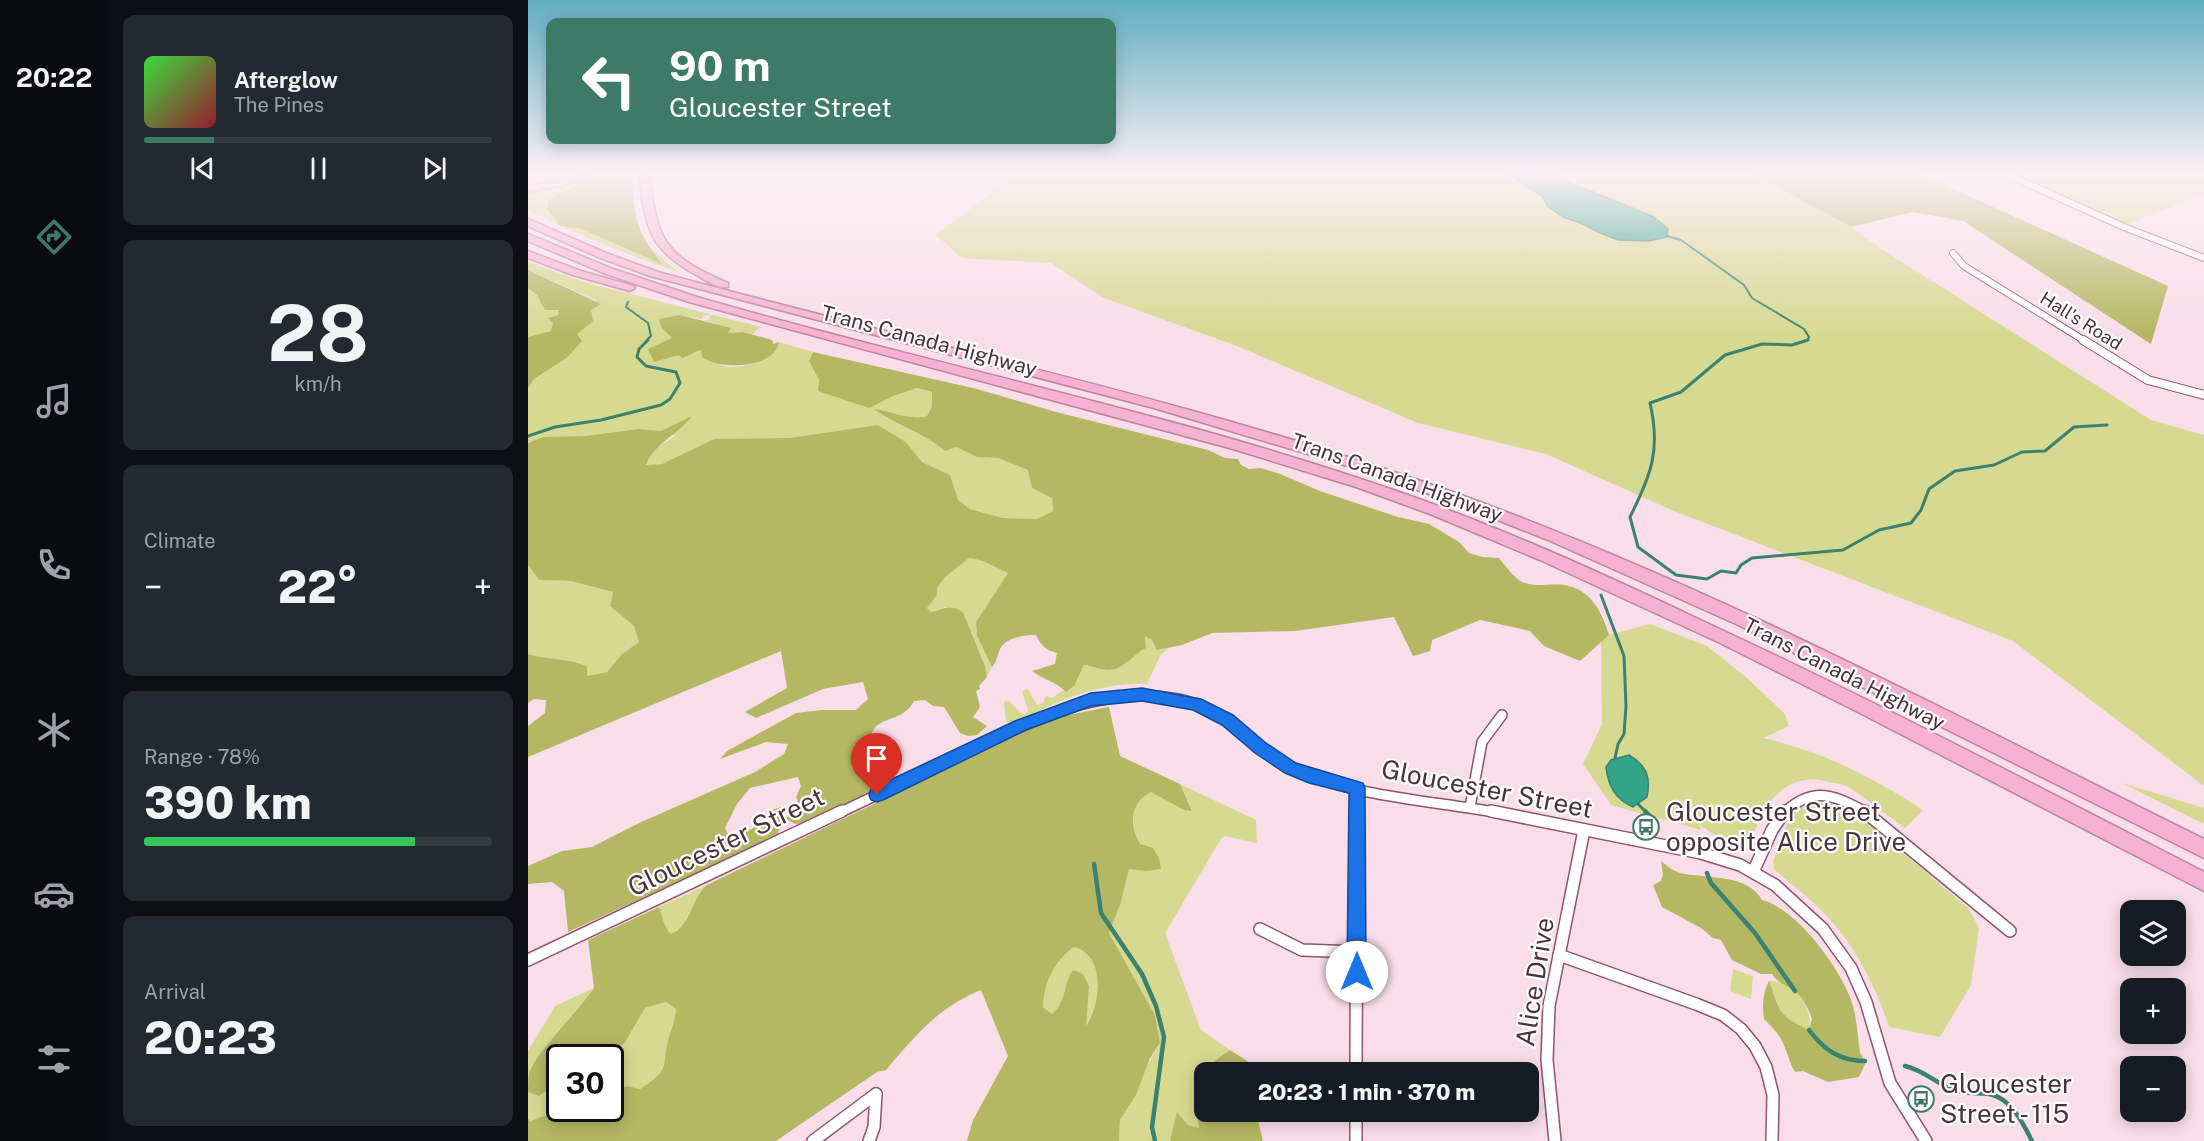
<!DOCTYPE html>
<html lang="en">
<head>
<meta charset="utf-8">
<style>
	:root { --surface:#171b24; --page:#242831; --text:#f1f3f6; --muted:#9ea1a6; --line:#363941; --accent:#3d7b68 }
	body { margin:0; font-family:"Public Sans",sans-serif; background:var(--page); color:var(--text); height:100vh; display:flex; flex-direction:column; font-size:22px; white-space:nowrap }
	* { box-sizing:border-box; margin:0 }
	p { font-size:20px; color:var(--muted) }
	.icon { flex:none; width:33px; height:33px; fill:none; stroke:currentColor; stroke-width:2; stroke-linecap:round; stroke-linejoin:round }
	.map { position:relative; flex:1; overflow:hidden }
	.drawer { display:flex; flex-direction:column; gap:15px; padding:15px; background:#0d0f14; width:420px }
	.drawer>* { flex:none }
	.hud { position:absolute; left:18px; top:18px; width:570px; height:126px; border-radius:12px; box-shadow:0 3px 15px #0003; background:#3d7b68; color:#fff; overflow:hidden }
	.buttons { position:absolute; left:1592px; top:900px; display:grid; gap:12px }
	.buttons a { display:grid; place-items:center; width:66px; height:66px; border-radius:12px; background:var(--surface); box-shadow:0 3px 15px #0003; font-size:30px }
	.speed { position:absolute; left:18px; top:1044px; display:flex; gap:12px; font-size:30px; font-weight:700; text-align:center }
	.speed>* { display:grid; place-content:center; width:78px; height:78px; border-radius:50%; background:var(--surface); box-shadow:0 3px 15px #0003; line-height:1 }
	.speed .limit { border:3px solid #111; border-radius:9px; background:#fff; color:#111 }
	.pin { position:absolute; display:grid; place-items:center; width:51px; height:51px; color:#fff; margin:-62px -26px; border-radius:50% 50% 50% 0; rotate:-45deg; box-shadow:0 0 6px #0007 }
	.pin .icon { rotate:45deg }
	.me { position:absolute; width:66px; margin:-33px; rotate:0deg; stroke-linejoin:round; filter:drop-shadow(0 0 4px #0008) }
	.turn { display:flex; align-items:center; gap:21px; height:126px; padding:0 24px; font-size:27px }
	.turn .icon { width:78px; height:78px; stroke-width:2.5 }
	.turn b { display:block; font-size:42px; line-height:51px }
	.big { font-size:45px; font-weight:800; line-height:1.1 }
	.drawer .tile { flex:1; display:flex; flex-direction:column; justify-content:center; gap:9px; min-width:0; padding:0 21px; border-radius:12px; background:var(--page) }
	.drawer .dial { align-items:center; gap:0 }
	.dial b { font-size:78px; line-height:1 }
	.song { display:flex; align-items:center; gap:18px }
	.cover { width:72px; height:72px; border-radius:9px; background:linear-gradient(135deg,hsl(120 70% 55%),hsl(350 70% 35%)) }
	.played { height:6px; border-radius:3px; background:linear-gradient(90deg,var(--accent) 20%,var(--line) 20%) }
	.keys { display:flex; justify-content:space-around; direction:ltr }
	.heat { display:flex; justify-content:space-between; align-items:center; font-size:33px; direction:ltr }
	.charge { height:9px; border-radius:4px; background:linear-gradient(90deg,#34c759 78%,var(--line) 0) }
	.trip { position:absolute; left:666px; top:1062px; width:345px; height:60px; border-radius:12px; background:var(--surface); box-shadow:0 3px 15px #0003; font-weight:800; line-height:60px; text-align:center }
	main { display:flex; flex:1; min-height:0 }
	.dock { display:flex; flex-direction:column; width:108px; justify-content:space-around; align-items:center; background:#090b0e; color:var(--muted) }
	.dock .icon { width:42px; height:42px }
	.dock .active { color:var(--accent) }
	.dock b { font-size:27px; color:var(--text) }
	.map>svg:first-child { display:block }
	.green { fill:#d6da91 }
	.forest { fill:#b4b862; fill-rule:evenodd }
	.water { fill:#34a486; stroke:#3b8270; stroke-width:1.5 }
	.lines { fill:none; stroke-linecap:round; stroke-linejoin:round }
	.stream-far2 { stroke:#3b8270; stroke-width:2 }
	.stream-far1 { stroke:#3b8270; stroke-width:3 }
	.stream { stroke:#3b8270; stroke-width:4.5 }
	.street-far3-casing { stroke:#8e546f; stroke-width:8 }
	.street-far2-casing { stroke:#8e546f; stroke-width:10 }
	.street-far1-casing { stroke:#8e546f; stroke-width:12 }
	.street-casing { stroke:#8e546f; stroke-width:14 }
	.highway-casing { stroke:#ba869d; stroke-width:3 }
	.street-far3 { stroke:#fff; stroke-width:6 }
	.street-far2 { stroke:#fff; stroke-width:8 }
	.street-far1 { stroke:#fff; stroke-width:9 }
	.street { stroke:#fff; stroke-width:11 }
	.highway { fill:#f6b3d1; fill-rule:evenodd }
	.route { fill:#1a73e8; stroke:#114b97; stroke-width:1.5 }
	.labels { text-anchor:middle; stroke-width:4.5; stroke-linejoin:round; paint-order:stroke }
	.far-street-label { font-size:18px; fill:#4c313d; stroke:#fff }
	.street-label { font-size:21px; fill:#4c313d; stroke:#fff }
	.near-street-label { font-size:26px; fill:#4c313d; stroke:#fff }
	.near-poi-label { font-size:26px; fill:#4c313d; stroke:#fff; text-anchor:start }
</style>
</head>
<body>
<main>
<nav class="dock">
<b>20:22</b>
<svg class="icon active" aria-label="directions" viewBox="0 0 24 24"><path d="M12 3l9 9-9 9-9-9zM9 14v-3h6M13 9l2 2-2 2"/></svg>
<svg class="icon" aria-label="music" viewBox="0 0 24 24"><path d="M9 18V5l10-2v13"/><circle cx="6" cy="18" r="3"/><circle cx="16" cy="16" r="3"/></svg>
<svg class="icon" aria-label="phone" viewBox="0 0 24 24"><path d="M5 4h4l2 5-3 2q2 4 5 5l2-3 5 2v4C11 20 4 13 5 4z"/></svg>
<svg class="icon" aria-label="climate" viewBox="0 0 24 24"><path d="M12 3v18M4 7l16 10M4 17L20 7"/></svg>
<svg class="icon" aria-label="car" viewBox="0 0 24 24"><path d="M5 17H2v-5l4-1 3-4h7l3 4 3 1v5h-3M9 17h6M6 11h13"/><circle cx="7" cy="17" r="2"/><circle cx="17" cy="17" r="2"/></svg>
<svg class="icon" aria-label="filters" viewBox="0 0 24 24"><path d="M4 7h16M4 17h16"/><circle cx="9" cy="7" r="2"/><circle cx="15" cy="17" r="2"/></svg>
</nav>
<section class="drawer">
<div class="tile">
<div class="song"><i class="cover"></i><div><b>Afterglow</b><p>The Pines</p></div></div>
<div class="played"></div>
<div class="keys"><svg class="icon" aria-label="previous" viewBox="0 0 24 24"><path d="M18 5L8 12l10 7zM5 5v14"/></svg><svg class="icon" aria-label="pause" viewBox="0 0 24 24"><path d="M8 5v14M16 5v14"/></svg><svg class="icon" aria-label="next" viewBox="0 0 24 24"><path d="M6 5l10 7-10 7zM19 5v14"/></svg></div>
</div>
<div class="tile dial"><b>28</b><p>km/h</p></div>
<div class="tile"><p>Climate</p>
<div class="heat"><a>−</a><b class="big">22°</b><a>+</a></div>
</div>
<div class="tile"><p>Range · 78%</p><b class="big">390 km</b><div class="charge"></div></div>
<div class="tile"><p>Arrival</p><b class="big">20:23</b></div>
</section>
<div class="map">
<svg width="1676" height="1141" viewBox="0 0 1676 1141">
	<rect width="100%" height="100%" fill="#f9dde8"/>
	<g class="green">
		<path d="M67 173H105L104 179 78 186 61 183 39 190 21 200 32 226 53 229 132 263 119 245 150 272C98 254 49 235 0 210V192L37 185Z"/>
		<path d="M490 173H1224L1323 227 1355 250 1623 420 1676 435V786L1485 641 1146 511 1018 454 890 423 709 346 576 298 523 263 434 258 408 235Z"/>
		<path d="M1480 173H1666L1676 178V194L1597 225Z"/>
		<path d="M0 262 59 283 233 327 224 334 215 332 200 333 202 329 179 321 183 316 178 315 173 319 152 315 145 338 151 355 165 354 174 350C180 355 187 362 193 365 209 372 247 360 251 342L285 352 281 361 291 380 365 396 389 388 404 392V406L399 416C381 422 365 409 347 410 369 427 396 433 417 451L428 447 449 457 470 458 500 470 504 488 524 497 525 511 509 519 475 518 442 509 430 501 422 475 394 462 378 442 350 425 261 438 186 439 134 464 117 465 125 450 147 436C118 425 89 433 60 436 39 439 20 436 0 443V388L6 379 40 357 54 341 49 334 68 300 0 270Z"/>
		<path d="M0 288 9 295 17 309 30 310 23 331 0 337Z"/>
		<path d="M441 557C455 559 466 567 480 573L448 622 449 636 464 667 459 677 457 666 435 612 417 607 403 612 399 608 409 595V588L417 577Z"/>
		<path d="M0 565 11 580 43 581 85 592 82 606 106 626 111 642 94 654 79 672 59 676 58 666C39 658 20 660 0 654Z"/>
		<path d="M1122 624 1179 646 1219 678 1257 714 1261 726 1235 738C1294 751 1344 777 1395 810L1377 828C1358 815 1340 799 1320 787 1313 783 1304 783 1297 781 1256 772 1233 807 1223 842 1195 844 1193 840 1171 824L1173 830 1083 805 1055 764 1074 724 1073 642 1081 635Z"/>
		<path d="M617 635 624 640 629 650 640 648 632 656 619 684C582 682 546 694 513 710 503 715 489 726 478 721L476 702 481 701 493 713 497 714 500 710 494 691 500 689 509 705 515 703 518 696 524 698 536 690 538 692 556 665C564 666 573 670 580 670 594 671 606 654 618 648Z"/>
		<path d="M1594 783 1676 808V824Z"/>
		<path d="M652 784 728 820 729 843 697 836 693 839 637 933 673 1030 702 1050C662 1076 665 1082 671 1128L660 1125 649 1113 642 1141H591L592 1120 608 1095 615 1073 632 1043 627 1015 581 933 593 902 601 869 618 871C612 844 591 809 623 792L664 810Z"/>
		<path d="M1287 802 1309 804 1339 822 1441 909 1451 928 1443 985 1412 1037 1361 1027C1346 982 1326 943 1292 909 1277 894 1261 883 1246 869L1245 861 1264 812Z"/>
		<path d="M179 885C163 898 163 925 143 934L134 922 131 907Z"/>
		<path d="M546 947C579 957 572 1004 557 1027L561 986 555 974 545 971C533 987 540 999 524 1014L515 1007C516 983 526 961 546 947Z"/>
		<path d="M1205 969 1225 976 1223 999 1202 991Z"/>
		<path d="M1241 981C1265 980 1286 1007 1281 1030 1249 1014 1252 1012 1241 981Z"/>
		<path d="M66 988C46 1017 4 1051 0 1086V1051L27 1006Z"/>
		<path d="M138 1002 148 1009C147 1020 144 1027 141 1037 132 1068 145 1068 112 1089L99 1086 83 1091 82 1058H66L96 1044 117 1008Z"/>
		<path d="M31 1081 32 1108 35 1109 2 1121 0 1118V1092L11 1095Z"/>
	</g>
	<g class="forest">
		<path d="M1224 173H1390L1640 286 1623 344 1435 221 1385 212 1323 227Z"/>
		<path d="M104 179C106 218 109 232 134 264L53 229 32 226 19 209 21 200 49 185 61 183 78 186Z"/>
		<path d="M0 270 73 304 63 310 65 321 49 334 54 341 40 357 6 379 0 388V337L23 331 25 323 20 318 30 315V310H17L9 295 0 288Z"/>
		<path d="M152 315 203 328 200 333 215 332 244 340 245 344 251 342C246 369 194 370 175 358L173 350 154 358 151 355 126 362 120 349 144 338 133 327 131 319Z"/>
		<path d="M285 352 449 389 528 412 680 450 697 458 710 459 713 465 721 469 733 468 752 474 792 491 870 517 901 524 931 542 941 553 955 557 971 558C977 565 986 578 994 582 1007 588 1023 583 1036 585 1063 589 1074 612 1081 635L1052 661 1016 646 1002 631 952 620 904 640 902 651 885 656 866 617 767 631 684 633 654 645 629 650 624 640 617 636 618 648C606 654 594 671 580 670 573 670 564 666 556 665L546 686 538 692C527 681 516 680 504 671L527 664 529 653C518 650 513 646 508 635 496 635 478 637 472 649 469 656 469 661 464 667L449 636 448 622 480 573C466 567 455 559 441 558L417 577 409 588V595L399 608 403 612C415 608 424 604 435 612L457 666 459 677 451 686 452 689 448 691 452 707 445 717 459 726 449 735 440 736 432 733 416 707 405 706 397 700 386 701C371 729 341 708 341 752 341 765 348 772 358 778L359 783 278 823 267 824 258 819 270 800 268 797 273 786 270 777 222 788 209 804 197 828 202 838 244 820V810L253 807 256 815 249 836 40 932 36 891 24 882 0 884V866L34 851 64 847 111 823 227 772 256 754 260 744 238 742 192 759 199 751 268 713 294 710H328L340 699 335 682 295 689 228 718 217 712 259 688 253 651 0 757V726L17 713 18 700 6 699 0 703V654C20 660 39 658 59 666V676L79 672 94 654 111 642 106 626 82 606 85 592 43 581 11 580 0 565V443L16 437 58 436 110 429 133 431 164 416C150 435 125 444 118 465L134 464 186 439 261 438 350 425 378 442 394 462 422 475 430 500 442 509 475 518 509 519 525 511 524 498 504 488 500 470 470 458 449 457 428 447 417 451C395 432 368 426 346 409 364 411 383 421 399 416L404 406V392L389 388 365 396 341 408 290 391 291 380 281 361Z"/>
		<path d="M581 707 592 756 652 784 664 811 656 810 623 792C602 803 601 825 612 844L625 848 631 858 633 869 618 871 601 869 593 902 581 933 627 1015 632 1043 622 1058 608 1095 592 1120 591 1141H439L445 1120 480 1056 453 990C408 1009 389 1034 358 1070L349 1072 248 1141H0V1118L2 1121 35 1109 82 1108 83 1091 99 1086 112 1089C145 1068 132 1068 141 1037 144 1027 147 1020 148 1009L138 1002 117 1008 96 1044 66 1057 32 1058 30 1083 11 1096 0 1092C0 1086 0 1080 1 1074 7 1053 52 1009 66 988L60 940 131 907C135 917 135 926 143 934 163 926 163 898 179 885L498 730 535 716ZM546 947C578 956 573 1003 558 1026L561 986 555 974 545 970C534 986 540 999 524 1014L515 1007C516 983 526 961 546 947Z"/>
		<path d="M1133 861C1140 867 1148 873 1157 874 1181 878 1221 875 1234 900 1268 908 1310 966 1322 997 1329 1015 1329 1033 1332 1052 1333 1056 1336 1058 1337 1064L1331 1077 1300 1082 1275 1071 1267 1072C1262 1064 1261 1057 1257 1048 1253 1036 1245 1028 1236 1019 1234 1006 1235 992 1241 981 1252 1011 1249 1015 1281 1030L1284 1019C1280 1007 1274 996 1264 989 1256 984 1249 982 1244 974H1233L1204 960 1193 940 1185 938 1173 928 1134 907 1125 885 1133 881 1135 874Z"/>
		<path d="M702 1050 721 1062 722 1072H676V1112H728L735 1141H642L649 1112 660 1125 671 1128C666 1081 662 1077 702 1050Z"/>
	</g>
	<g class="water">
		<path d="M990 173H1019L1126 217 1140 229 1139 237 1121 241 1090 240 1072 233 1055 224 1035 217 1019 206 1015 197 983 176Z"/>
		<path d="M1101 755C1119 766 1123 777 1119 797L1105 807C1087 799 1080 786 1078 767L1083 760Z"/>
	</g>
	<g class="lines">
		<g class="stream-far2">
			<path d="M1139 236 1153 240 1216 285 1224 298 1276 329 1281 337 1279 341"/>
			<path d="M100 302 98 307 120 323 123 336 118 341"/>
		</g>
		<g class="stream-far1">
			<path d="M1280 340 1264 345 1234 344 1197 355 1153 392 1122 403C1133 450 1123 475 1102 517L1110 547 1148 575 1179 579 1193 571 1208 573 1213 565 1224 558 1315 550 1351 530 1383 523 1393 510 1401 489 1427 471 1466 465 1494 452 1517 451 1546 427 1579 425"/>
			<path d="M0 436 27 427 73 420 133 405 142 399 152 383 148 372 118 366 109 357 111 349 120 340"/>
			<path d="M1073 595 1096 656 1098 706 1096 734 1090 744 1087 758"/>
			<path d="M1110 804 1119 813"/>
		</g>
		<g class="stream">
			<path d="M1117 811 1128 822"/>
			<path d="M566 864 573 913 614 974 628 1006 636 1037 624 1127 627 1141"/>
			<path d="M1179 873 1183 883 1227 933 1267 991"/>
			<path d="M1281 1030C1296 1050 1312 1061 1337 1061"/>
			<path d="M1377 1066C1395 1070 1407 1082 1423 1089 1436 1095 1448 1092 1461 1094 1483 1098 1495 1123 1504 1141"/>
		</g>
		<g class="street-far3-casing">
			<g id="street-far3">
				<path d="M1476 173 1596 227 1676 258"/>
				<path d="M1425 253 1436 266 1557 341"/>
			</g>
		</g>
		<g class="street-far2-casing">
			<path id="street-far2" d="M1555 340 1620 380 1676 395"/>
		</g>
		<g class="street-far1-casing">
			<g id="street-far1">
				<path d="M942 807 954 742 974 715"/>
				<path d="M311 813C353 793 396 772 438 752 505 721 574 684 650 699 698 708 727 752 770 771 830 797 906 801 971 813"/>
				<path d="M829 813V788"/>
				<path d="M1256 813C1285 785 1307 795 1339 813"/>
			</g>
		</g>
		<g class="street-casing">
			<g id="street">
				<path d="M963 811 1173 853 1212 865 1247 885 1295 929 1323 968 1338 1002 1362 1083 1398 1141"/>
				<path d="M1336 811 1482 931"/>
				<path d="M1226 870 1244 830 1257 811"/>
				<path d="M732 929 774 950 829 952"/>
				<path d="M1031 955 1168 1004 1195 1015 1213 1029 1227 1046 1238 1067 1245 1095 1244 1141"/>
				<path d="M0 960 314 811"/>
				<path d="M828 1072 829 811"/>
				<path d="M828 1112V1141"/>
				<path d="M285 1141 348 1094"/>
				<path d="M341 1141 346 1127 348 1094"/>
				<path d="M1027 1141 1019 1060 1021 1006 1056 830"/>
			</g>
		</g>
		<g class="highway-casing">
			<g id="highway">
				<path d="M53 173H66L45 183 0 192V186L40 179Z"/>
				<path d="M111 173H121C129 240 135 255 200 283V287C190 289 179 281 170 276 119 248 118 228 111 173Z"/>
				<path d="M0 219 78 253 130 272C397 345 669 401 930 494 1188 587 1431 718 1676 839V858L1208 624 1020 540 924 502 826 468 626 408 122 276 70 257 0 226Z"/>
				<path d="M0 234 85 269 169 297C403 365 644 412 874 493 974 528 1071 572 1166 617 1339 697 1507 785 1676 872V891L1328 711 1190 642 1012 560 902 514 828 487 705 449 161 302 78 274 0 241Z"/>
				<path d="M0 251 53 271 106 286 107 288 102 291 45 275 0 258Z"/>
			</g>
		</g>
		<use href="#street-far3" class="street-far3"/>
		<use href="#street-far2" class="street-far2"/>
		<use href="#street-far1" class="street-far1"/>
		<use href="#street" class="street"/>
		<use href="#highway" class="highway"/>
	</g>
	<linearGradient id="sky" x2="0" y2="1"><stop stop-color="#60aec1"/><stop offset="0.52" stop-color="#fcf0f5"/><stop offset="1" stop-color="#fcf0f5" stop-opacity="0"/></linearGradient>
	<rect width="1676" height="333" fill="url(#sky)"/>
	<path class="route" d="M614 688 673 699 705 715 738 743 768 763 835 783 837 788 838 972 835 979 829 982 822 979 819 972 821 793 781 783 757 773 727 753 694 725 665 710 614 701 563 706 498 730 355 800 349 802 343 800 341 795 343 789 487 721 563 693Z"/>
	<defs>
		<g id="bus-ring" transform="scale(1.35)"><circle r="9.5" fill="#fff" stroke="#3d7b68" stroke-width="1.5"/><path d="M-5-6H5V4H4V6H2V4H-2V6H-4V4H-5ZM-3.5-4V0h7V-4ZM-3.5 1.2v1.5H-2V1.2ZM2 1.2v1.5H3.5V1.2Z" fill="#3d7b68"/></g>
	</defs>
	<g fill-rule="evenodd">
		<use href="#bus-ring" x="1118" y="827"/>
		<use href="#bus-ring" x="1393" y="1099"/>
	</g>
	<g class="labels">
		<g class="far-street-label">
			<text transform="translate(1553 321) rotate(32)" y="6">Hall's Road</text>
		</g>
		<g class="street-label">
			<text transform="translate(401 341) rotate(15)" y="7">Trans Canada Highway</text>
			<text transform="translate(869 478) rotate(20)" y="7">Trans Canada Highway</text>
			<text transform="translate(1316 674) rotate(27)" y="7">Trans Canada Highway</text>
		</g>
		<g class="near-street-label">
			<text transform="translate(959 789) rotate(11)" y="9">Gloucester Street</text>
			<text transform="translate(198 842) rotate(-26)" y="9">Gloucester Street</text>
			<text transform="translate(1007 982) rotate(-81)" y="9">Alice Drive</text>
		</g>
		<g class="near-poi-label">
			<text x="1138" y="821">Gloucester Street<tspan x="1138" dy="30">opposite Alice Drive</tspan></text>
			<text x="1412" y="1093">Gloucester<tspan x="1412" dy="30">Street - 115</tspan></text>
		</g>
	</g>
</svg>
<div class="buttons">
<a><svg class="icon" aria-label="layers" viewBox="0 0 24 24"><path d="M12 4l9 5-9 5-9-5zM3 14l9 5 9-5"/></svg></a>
<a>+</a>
<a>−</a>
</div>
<div class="speed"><div class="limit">30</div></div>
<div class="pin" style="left:349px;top:795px;background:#d93025"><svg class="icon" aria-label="arrive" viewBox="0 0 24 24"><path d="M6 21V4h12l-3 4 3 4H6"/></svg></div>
<svg class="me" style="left:829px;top:972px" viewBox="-20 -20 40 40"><circle r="19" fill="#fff"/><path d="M0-13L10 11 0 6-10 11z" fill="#1a73e8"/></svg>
<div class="trip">20:23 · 1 min · 370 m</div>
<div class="hud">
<div class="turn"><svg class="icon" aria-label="left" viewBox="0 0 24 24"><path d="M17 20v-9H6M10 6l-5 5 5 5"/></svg><div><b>90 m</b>Gloucester Street</div></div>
</div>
</div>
</main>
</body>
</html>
